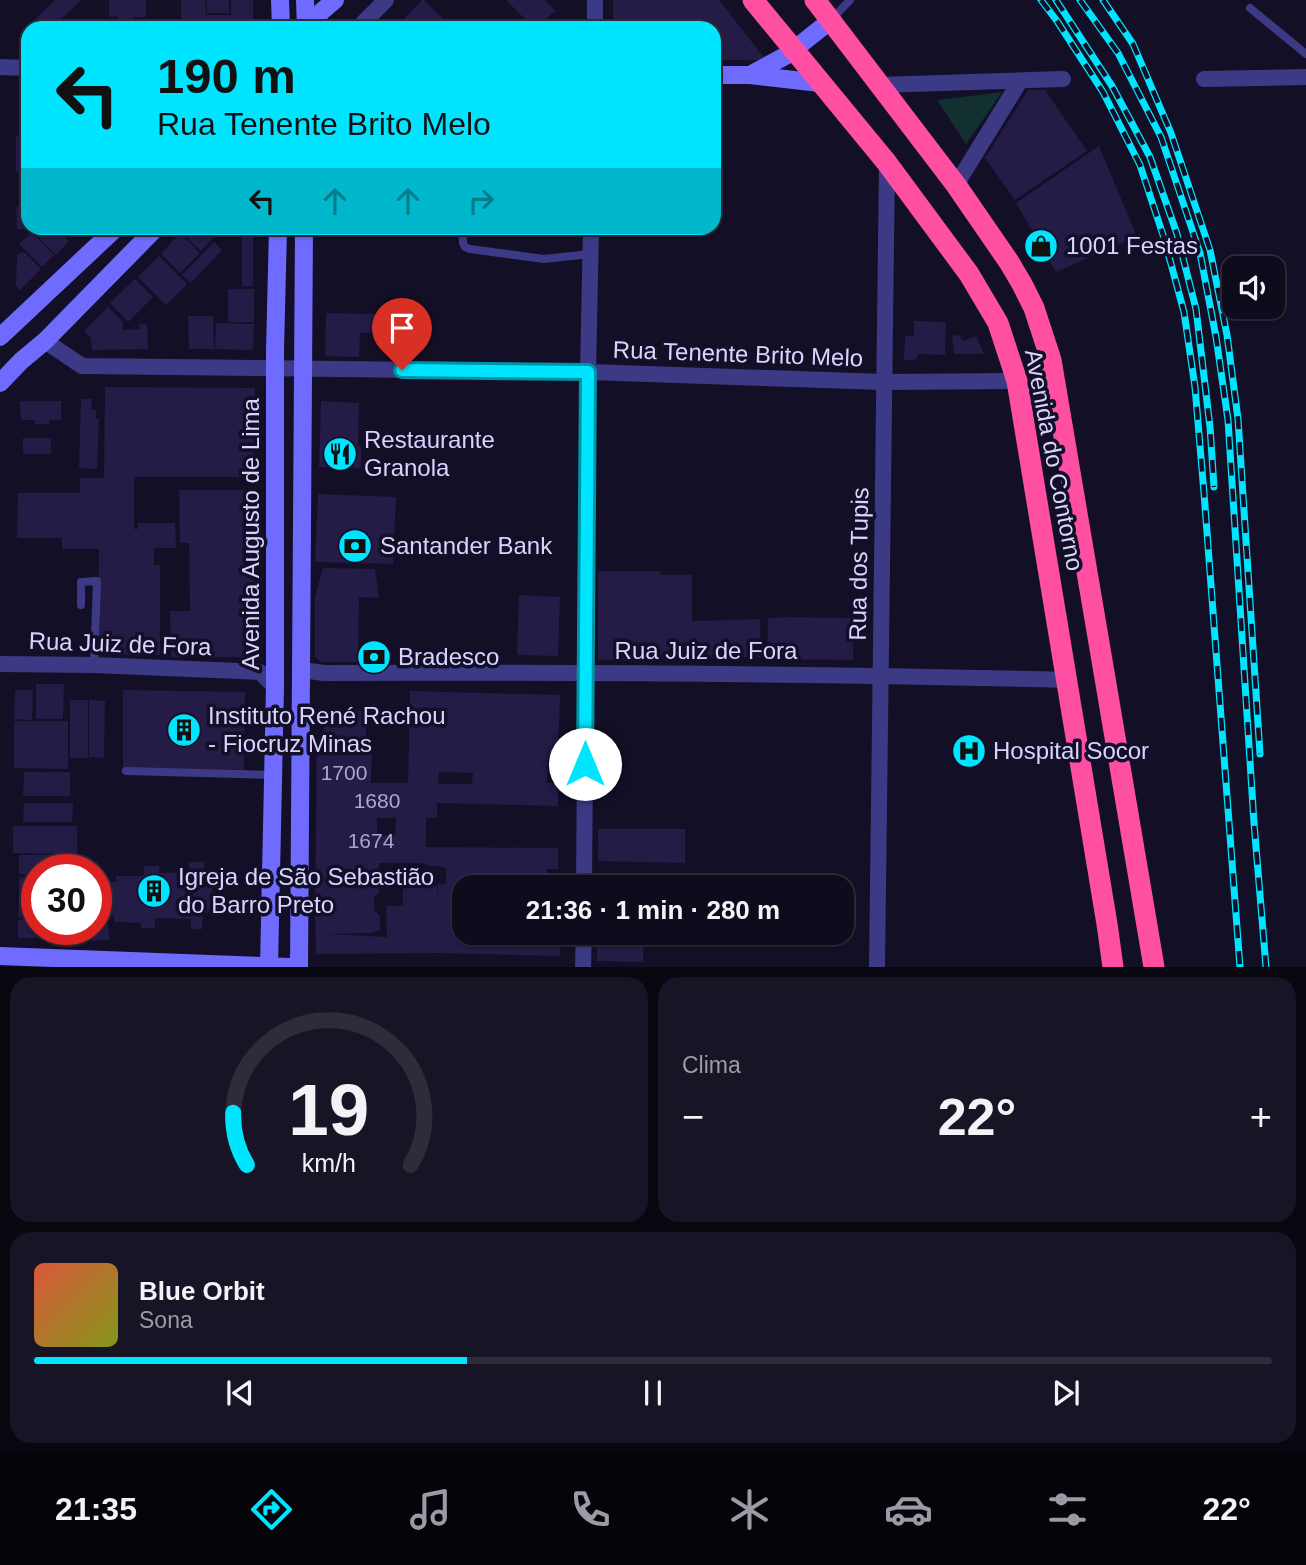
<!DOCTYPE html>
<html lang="pt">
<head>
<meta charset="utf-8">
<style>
	:root { --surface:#0e0b1c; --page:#171425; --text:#f1f3f6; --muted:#9b9ba3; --line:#2e2b3b; --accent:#00e5ff }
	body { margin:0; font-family:Arial,sans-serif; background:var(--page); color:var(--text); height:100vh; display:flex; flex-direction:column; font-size:26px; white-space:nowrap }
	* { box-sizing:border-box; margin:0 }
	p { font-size:23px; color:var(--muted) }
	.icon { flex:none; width:38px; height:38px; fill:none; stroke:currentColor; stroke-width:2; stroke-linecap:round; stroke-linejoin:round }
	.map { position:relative; height:967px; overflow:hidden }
	.sheet { display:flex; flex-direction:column; gap:10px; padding:10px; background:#08060f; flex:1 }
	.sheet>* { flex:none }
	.banner { position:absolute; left:21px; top:21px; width:700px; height:214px; border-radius:21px; box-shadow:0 2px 5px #0004,0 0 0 2px var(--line); background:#00e5ff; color:#111; overflow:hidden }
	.controls { position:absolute; left:1222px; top:256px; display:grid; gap:14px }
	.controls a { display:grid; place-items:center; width:63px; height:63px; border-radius:14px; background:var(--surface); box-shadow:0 2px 5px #0004,0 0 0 2px var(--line); font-size:35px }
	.speed { position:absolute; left:21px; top:854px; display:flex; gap:14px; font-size:35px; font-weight:700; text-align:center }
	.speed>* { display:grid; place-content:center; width:91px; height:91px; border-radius:50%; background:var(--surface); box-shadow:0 2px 5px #0004,0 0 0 2px var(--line); line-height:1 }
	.speed .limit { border:10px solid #d22; background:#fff; color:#111 }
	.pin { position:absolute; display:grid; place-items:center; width:60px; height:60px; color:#fff; margin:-72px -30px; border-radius:50% 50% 50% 0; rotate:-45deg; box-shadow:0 0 7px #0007 }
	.pin .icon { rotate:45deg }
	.me { position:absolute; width:77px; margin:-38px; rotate:0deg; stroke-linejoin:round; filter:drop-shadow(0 0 5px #0008) }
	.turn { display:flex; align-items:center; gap:24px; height:147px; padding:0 21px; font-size:32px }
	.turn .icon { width:91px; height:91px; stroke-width:2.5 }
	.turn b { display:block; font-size:49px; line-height:60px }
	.lanes { display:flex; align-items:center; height:66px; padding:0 21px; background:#0003; justify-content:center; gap:35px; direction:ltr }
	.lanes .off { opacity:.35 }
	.big { font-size:52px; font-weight:700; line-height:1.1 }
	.sheet .widget { flex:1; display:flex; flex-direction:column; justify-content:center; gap:10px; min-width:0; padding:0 24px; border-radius:21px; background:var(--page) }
	.sheet .dial { align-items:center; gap:0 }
	.dial svg { height:182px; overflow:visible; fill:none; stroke:var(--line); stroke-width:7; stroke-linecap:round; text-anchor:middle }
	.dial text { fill:var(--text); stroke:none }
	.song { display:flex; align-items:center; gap:21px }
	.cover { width:84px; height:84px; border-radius:10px; background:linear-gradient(135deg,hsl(10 70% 55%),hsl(70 70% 35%)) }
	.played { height:7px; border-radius:4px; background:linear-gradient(90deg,var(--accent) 35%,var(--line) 35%) }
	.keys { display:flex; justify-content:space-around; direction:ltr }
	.heat { display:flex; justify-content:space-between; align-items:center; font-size:38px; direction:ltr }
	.sheet .tiles { flex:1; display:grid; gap:10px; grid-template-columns:1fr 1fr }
	.widget:last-child { grid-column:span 2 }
	.trip { position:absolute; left:452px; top:875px; width:402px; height:70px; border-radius:21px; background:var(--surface); box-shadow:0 2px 5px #0004,0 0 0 2px var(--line); font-weight:700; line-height:70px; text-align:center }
	.tabs { display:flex; height:112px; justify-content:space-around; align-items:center; background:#06040b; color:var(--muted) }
	.tabs .icon { width:49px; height:49px }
	.tabs .active { color:var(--accent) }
	.tabs b { font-size:32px; color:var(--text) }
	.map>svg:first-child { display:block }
	.green { fill:#12302f }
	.building { fill:#241b47; fill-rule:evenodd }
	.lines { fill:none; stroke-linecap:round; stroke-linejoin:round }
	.lane { stroke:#3d3a85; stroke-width:8 }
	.street { stroke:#3d3a85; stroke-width:16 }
	.secondary { stroke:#6f6bff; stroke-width:18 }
	.highway { stroke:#ff4fa3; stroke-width:21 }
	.rail-casing { stroke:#00e5ff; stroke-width:7 }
	.rail { stroke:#130f26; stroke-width:4.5; stroke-dasharray:13; stroke-linecap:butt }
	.route-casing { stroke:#0095a6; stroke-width:18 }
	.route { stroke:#00e5ff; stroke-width:12 }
	.labels { text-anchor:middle; stroke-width:7; stroke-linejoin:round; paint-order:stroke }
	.number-label { font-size:21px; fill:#aca6d1 }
	.poi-label { font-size:24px; fill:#d9d4ff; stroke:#130f26; text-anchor:start }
	.street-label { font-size:24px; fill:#d9d4ff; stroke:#130f26 }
</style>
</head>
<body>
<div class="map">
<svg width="1306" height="967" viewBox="0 0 1306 967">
	<rect width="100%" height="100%" fill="#130f26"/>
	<path class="green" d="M1002 92 966 144 937 100Z"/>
	<g class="building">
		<path d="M55 0H81L52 28H36L31 23Z"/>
		<path d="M109 0H146V17H134V22H145V28H109V22L117 21V16L109 17Z"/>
		<path d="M181 0H205L206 15H231V0H253V28H181Z"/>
		<rect x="207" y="0" width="22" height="13"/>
		<path d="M422 0H424L443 19 442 28H395Z"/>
		<path d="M506 0H545L555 11 545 20 552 28H526L530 24Z"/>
		<path d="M613 0H719L766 60H714V28H613Z"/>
		<rect x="20" y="87" width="8" height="22"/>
		<path d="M1028 90H1045L1087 151 1015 200 985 158Z"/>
		<rect x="21" y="111" width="7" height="21"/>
		<path d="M16 136H28V163L16 174Z"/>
		<path d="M1099 146 1137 237 1056 272 1016 203Z"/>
		<path d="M28 170V199L21 192 20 178Z"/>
		<path d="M16 207H28V229H17Z"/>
		<path d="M39 228H55L63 235 57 228H77L66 238 69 241 56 255 34 233Z"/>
		<path d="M197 228H219L221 230 201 251 187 238Z"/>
		<path d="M253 228V286H242V229Z"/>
		<path d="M32 232 54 255 42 267 19 244Z"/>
		<path d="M180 233 200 253 180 273 161 254Z"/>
		<path d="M214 242 222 250 191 283 182 275Z"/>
		<path d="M24 252 41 269 20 290 16 286 17 254Z"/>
		<path d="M159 256 187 284 166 305 138 277Z"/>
		<path d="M135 279 153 297 128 322 110 303Z"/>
		<rect x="228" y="289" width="26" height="33"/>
		<path d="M108 307 123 322V330L140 329 139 324H147L148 349 92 350 91 338 84 331Z"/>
		<path d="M326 313 381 314V333H360L359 357 325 356Z"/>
		<path d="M188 316H213L214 349H189Z"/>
		<path d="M914 321 946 322 945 355 918 354 916 360H904L905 336H914Z"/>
		<path d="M216 323 254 324 253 350 215 349Z"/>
		<path d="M952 335 960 336 963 341 976 336 984 354H954Z"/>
		<path d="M105 387 255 388 254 477H134V529H138V523H175L176 548H154V565H160V655L98 654 99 549H62V538H17L18 493H80V478H104Z"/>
		<path d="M81 399H92L91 410H96V419H99L97 469 79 468Z"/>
		<path d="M20 401H61V420H49V424H35V420H21Z"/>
		<path d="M321 401 359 403 358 446H361V468L319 467Z"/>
		<rect x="23" y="438" width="28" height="16"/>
		<path d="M179 490H254L256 657H171L170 611H190L189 543H180Z"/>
		<path d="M318 494 396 497 393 564 315 562Z"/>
		<path d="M323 568 375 569 379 598 359 597 358 662H321L315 657V597Z"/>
		<path d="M598 571H661L660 575H692V621L760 619 761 657 598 660Z"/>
		<path d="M519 595 560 597 558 656 517 655Z"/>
		<path d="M787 617 853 618V660L767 659 768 618Z"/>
		<path d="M36 684H64L63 719H36Z"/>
		<path d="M15 690H33L32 720 14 719Z"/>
		<path d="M123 690 245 692 244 770 123 768Z"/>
		<path d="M410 691 560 695 558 755H548L547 783H558V806L437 803V818H426V847L558 848V869H547V887H464V933H561L560 956 438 953 316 954 315 912 317 738 324 739V710L366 711V739L372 740 371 783H408ZM439 772 473 773 472 784H438ZM377 818H396L395 836 377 835ZM379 863H421L430 866H439L448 869H446V884H438V898L437 886 403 885V906H386L387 937 327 934 371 933 380 930V916L374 910V897L379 893Z"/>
		<rect x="70" y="700" width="18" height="58"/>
		<path d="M89 700 105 701 104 758 89 757Z"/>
		<path d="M14 721H68V769L14 768Z"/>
		<path d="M24 772H70V796H23Z"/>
		<path d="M24 803H73L72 822H23Z"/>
		<path d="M13 826H77V854L13 853Z"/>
		<path d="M598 829H685V863L598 861Z"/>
		<path d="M19 855H50V870H37V875L19 874Z"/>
		<rect x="51" y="860" width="22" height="10"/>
		<path d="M189 862H204V878H208L212 886 213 896 212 906 208 913H203L202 929H191V919L155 918V928H141V923L114 922V916L103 915 96 910V885L105 882H116V876H144V866H159V873L189 872Z"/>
		<path d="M19 877 37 878V894L19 893Z"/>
		<path d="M19 895 37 896V918L18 917Z"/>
		<path d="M18 920 37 921V929H40L39 938H18Z"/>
		<path d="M108 921 109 940 80 941V929H96V922Z"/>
		<rect x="51" y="929" width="22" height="17"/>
		<path d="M597 933H644L643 962 597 961Z"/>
	</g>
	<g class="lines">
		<g class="lane">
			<path d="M1250 8 1306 54"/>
			<path d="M832 19 850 0"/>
			<path d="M462 228 463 243 465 247 470 249 544 259 590 254"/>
			<path d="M81 605V582L97 581 94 665"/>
			<path d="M126 771 274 775"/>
		</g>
		<g class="street">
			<path d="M595 0V28"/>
			<path d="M358 28 386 0"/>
			<path d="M0 67 28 68"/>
			<path d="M1204 79 1306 77"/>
			<path d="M879 85 1063 79"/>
			<path d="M956 185 1020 81"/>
			<path d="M45 341 82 366 588 372 884 382 1017 381"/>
			<path d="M0 664 94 665 260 672 275 687"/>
			<path d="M302 670 324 673C572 672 819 674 1067 680"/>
			<path d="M584 887 588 372 591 228"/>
			<path d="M583 967 584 933"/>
			<path d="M877 967 887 163"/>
		</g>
		<g class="secondary">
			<path d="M280 0 281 28"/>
			<path d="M305 0 306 28"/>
			<path d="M311 28 321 12 335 0"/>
			<path d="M714 75H750L820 83"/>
			<path d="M750 75 787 55 830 21"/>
			<path d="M0 337 116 228"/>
			<path d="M0 383 21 361 45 341 156 228"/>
			<path d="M0 956 290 967"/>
			<path d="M269 967 275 687V351L278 228"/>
			<path d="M299 967 304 228"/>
		</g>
		<g class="highway">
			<path d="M753 0 887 163 969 274 998 323 1017 381 1107 924 1113 967"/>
			<path d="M815 0 956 185 1009 262 1022 284 1034 308 1051 360 1154 967"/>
		</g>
		<g class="rail-casing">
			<g id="rail">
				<path d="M1041 0 1057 21 1103 92 1140 165 1164 238 1184 312 1195 387 1204 493 1240 967"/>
				<path d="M1056 0 1112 86 1150 157 1177 234 1196 309 1210 427 1214 487"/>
				<path d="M1080 0 1118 53 1161 137 1200 253 1216 337 1228 420 1254 823 1266 967"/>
				<path d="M1103 0 1133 44 1171 133 1210 250 1227 335 1238 419 1260 754"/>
			</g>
		</g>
		<use href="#rail" class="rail"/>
	</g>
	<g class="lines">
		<g class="route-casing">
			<path id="route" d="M402 370 588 372 585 764"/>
		</g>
		<use href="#route" class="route"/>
	</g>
	<defs>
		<g id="shop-disc" transform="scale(1.75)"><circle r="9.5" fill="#00e5ff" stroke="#130f26"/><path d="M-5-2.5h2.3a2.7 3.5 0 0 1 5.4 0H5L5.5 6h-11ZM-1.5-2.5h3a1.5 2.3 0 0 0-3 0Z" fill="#111"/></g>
		<g id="restaurant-disc" transform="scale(1.75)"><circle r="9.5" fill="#00e5ff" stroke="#130f26"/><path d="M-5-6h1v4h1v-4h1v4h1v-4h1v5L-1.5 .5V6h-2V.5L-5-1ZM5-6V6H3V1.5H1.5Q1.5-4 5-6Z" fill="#111"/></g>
		<g id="bank-disc" transform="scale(1.75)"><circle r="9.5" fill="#00e5ff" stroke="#130f26"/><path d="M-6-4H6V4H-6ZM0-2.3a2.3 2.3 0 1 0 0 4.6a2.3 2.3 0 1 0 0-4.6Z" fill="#111"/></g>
		<g id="building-disc" transform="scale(1.75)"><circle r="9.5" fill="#00e5ff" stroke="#130f26"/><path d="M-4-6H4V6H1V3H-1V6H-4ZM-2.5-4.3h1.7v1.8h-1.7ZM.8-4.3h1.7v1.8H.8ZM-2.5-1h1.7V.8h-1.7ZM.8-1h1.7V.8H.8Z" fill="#111"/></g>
		<g id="hospital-disc" transform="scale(1.75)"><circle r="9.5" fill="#00e5ff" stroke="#130f26"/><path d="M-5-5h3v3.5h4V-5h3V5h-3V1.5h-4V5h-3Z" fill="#111"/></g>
	</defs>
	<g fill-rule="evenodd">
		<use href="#shop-disc" x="1041" y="246"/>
		<use href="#restaurant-disc" x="340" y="454"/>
		<use href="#bank-disc" x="355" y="546"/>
		<use href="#bank-disc" x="374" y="657"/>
		<use href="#building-disc" x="184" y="730"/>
		<use href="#hospital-disc" x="969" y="751"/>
		<use href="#building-disc" x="154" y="891"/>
	</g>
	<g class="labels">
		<g class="number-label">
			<text x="344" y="780">1700</text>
			<text x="377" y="808">1680</text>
			<text x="371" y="848">1674</text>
		</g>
		<g class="poi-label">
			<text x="1066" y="254">1001 Festas</text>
			<text x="364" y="448">Restaurante<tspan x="364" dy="28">Granola</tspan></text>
			<text x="380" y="554">Santander Bank</text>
			<text x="398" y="665">Bradesco</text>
			<text x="208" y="724">Instituto René Rachou<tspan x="208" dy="28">- Fiocruz Minas</tspan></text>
			<text x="993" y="759">Hospital Socor</text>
			<text x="178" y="885">Igreja de São Sebastião<tspan x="178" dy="28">do Barro Preto</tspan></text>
		</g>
		<g class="street-label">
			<text transform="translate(738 354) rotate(2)" y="8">Rua Tenente Brito Melo</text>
			<text transform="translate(1054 460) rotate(79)" y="8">Avenida do Contorno</text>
			<text transform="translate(251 534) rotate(-90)" y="8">Avenida Augusto de Lima</text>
			<text transform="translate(859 564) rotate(-89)" y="8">Rua dos Tupis</text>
			<text transform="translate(120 644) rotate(2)" y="8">Rua Juiz de Fora</text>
			<text x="706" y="659">Rua Juiz de Fora</text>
		</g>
	</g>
</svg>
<div class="controls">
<a><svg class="icon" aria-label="sound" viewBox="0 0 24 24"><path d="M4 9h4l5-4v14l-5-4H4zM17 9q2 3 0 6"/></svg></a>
</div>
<div class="speed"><div class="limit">30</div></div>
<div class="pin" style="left:402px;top:370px;background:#d93025"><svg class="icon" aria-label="arrive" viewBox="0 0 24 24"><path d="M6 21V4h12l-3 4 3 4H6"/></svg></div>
<svg class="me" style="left:585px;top:764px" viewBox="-20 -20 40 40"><circle r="19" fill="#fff"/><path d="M0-13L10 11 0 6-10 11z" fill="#00e5ff"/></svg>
<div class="trip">21:36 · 1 min · 280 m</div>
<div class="banner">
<div class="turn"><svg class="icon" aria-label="left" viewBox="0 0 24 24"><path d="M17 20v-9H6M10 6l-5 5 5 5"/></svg><div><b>190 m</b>Rua Tenente Brito Melo</div></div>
<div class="lanes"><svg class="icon" aria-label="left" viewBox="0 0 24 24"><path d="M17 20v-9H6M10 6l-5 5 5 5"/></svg><svg class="icon off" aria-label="ahead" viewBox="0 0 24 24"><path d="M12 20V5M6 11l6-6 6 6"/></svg><svg class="icon off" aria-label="ahead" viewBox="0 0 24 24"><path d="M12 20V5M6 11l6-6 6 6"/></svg><svg class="icon off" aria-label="right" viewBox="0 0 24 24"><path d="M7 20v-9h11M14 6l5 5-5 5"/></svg></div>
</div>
</div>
<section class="sheet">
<div class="tiles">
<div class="widget dial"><svg viewBox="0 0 100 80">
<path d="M14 69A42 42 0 1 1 86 69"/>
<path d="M14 69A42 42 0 0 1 8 46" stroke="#00e5ff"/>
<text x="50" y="56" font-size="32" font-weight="700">19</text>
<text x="50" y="72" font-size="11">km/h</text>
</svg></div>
<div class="widget"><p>Clima</p>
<div class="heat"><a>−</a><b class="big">22°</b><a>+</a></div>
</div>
<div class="widget">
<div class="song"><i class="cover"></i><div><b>Blue Orbit</b><p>Sona</p></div></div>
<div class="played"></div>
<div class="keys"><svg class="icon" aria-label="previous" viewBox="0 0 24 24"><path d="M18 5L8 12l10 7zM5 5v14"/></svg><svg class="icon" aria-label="pause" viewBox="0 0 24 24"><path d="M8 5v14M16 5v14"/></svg><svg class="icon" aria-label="next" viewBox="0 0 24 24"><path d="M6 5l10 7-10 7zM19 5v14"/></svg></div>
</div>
</div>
</section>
<nav class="tabs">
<b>21:35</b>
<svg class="icon active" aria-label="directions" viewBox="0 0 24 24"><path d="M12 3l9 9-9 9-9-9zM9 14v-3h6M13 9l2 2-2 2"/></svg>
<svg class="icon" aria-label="music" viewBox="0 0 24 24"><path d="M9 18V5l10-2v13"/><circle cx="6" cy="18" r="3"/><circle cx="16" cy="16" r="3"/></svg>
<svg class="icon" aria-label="phone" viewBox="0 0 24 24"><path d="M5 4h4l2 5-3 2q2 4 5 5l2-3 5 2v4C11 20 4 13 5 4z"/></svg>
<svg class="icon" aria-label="climate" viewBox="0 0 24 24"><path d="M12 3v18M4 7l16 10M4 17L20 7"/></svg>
<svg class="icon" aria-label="car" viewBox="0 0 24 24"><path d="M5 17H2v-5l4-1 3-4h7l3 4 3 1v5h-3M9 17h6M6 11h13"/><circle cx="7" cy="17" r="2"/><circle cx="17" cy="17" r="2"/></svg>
<svg class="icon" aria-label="filters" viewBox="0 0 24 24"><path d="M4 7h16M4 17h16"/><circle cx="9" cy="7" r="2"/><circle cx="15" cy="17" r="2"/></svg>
<b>22°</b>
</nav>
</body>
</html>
